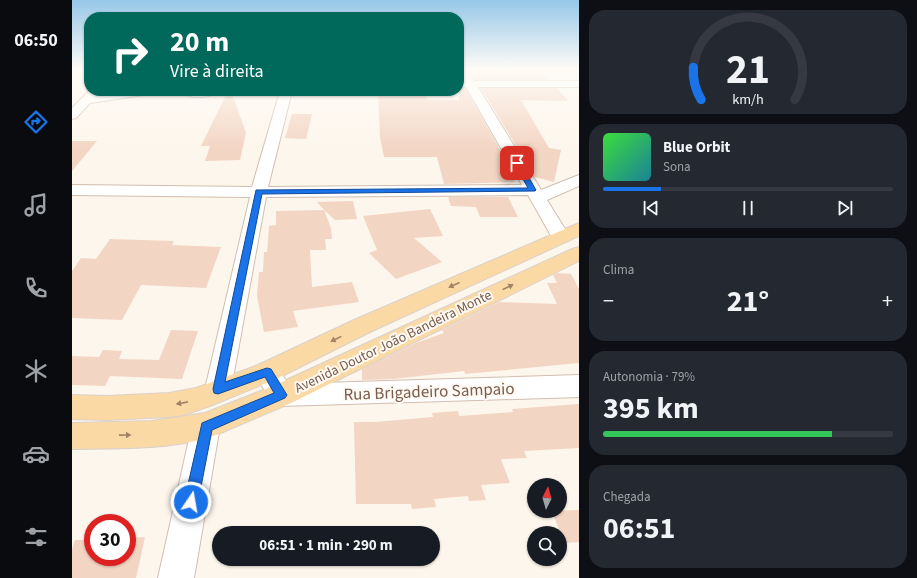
<!DOCTYPE html>
<html lang="pt">
<head>
<meta charset="utf-8">
<style>
	:root { --surface:#171b24; --page:#242831; --text:#f1f3f6; --muted:#9ea1a6; --line:#363941; --accent:#1a73e8 }
	body { margin:0; font-family:"Source Sans 3",sans-serif; background:var(--page); color:var(--text); height:100vh; display:flex; flex-direction:column; font-size:15px; white-space:nowrap }
	* { box-sizing:border-box; margin:0 }
	p { font-size:13px; color:var(--muted) }
	.icon { flex:none; width:22px; height:22px; fill:none; stroke:currentColor; stroke-width:2; stroke-linecap:round; stroke-linejoin:round }
	.map { position:relative; flex:1; overflow:hidden }
	.panel { display:flex; flex-direction:column; gap:10px; padding:10px; background:#0d0f14; width:338px }
	.panel>* { flex:none }
	.hud { position:absolute; left:12px; top:12px; width:380px; height:84px; border-radius:16px; box-shadow:0 1px 3px #0004; background:#00695c; color:#fff; overflow:hidden }
	.needle { width:26px; rotate:5deg }
	.tools { position:absolute; left:455px; top:478px; display:grid; gap:8px }
	.tools a { display:grid; place-items:center; width:40px; height:40px; border-radius:50%; background:var(--surface); box-shadow:0 1px 3px #0004; font-size:20px }
	.speed { position:absolute; left:12px; top:514px; display:flex; gap:8px; font-size:20px; font-weight:700; text-align:center }
	.speed>* { display:grid; place-content:center; width:52px; height:52px; border-radius:50%; background:var(--surface); box-shadow:0 1px 3px #0004; line-height:1 }
	.speed .limit { border:6px solid #d22; background:#fff; color:#111 }
	.pin { position:absolute; display:grid; place-items:center; width:34px; height:34px; color:#fff; margin:-17px; border-radius:8px; box-shadow:0 2px 6px #0006 }
	.me { position:absolute; width:44px; margin:-22px; rotate:12deg; stroke-linejoin:round; filter:drop-shadow(0 0 3px #0008) }
	.turn { display:flex; align-items:center; gap:14px; height:84px; padding:0 20px; font-size:18px }
	.turn .icon { width:52px; height:52px; stroke-width:2.5 }
	.turn b { display:block; font-size:28px; line-height:34px }
	.big { font-size:30px; font-weight:700; line-height:1.1 }
	.panel .widget { flex:1; display:flex; flex-direction:column; justify-content:center; gap:6px; min-width:0; padding:0 14px; border-radius:16px; background:var(--page) }
	.panel .dial { align-items:center; gap:0 }
	.dial svg { height:104px; overflow:visible; fill:none; stroke:var(--line); stroke-width:7; stroke-linecap:round; text-anchor:middle }
	.dial text { fill:var(--text); stroke:none }
	.song { display:flex; align-items:center; gap:12px }
	.cover { width:48px; height:48px; border-radius:6px; background:linear-gradient(135deg,hsl(120 70% 55%),hsl(190 70% 35%)) }
	.played { height:4px; border-radius:2px; background:linear-gradient(90deg,var(--accent) 20%,var(--line) 20%) }
	.keys { display:flex; justify-content:space-around; direction:ltr }
	.heat { display:flex; justify-content:space-between; align-items:center; font-size:22px; direction:ltr }
	.charge { height:6px; border-radius:3px; background:linear-gradient(90deg,#34c759 79%,var(--line) 0) }
	.trip { position:absolute; left:140px; top:526px; width:228px; height:40px; border-radius:20px; background:var(--surface); box-shadow:0 1px 3px #0004; font-weight:700; line-height:40px; text-align:center }
	main { display:flex; flex:1; min-height:0 }
	.tabs { display:flex; flex-direction:column; width:72px; justify-content:space-around; align-items:center; background:#090b0e; color:var(--muted) }
	.tabs .icon { width:28px; height:28px }
	.tabs .on { color:var(--accent) }
	.tabs b { font-size:18px; color:var(--text) }
	.map>svg:first-child { display:block }
	.building { fill:#f3d5c3 }
	.lines { fill:none; stroke-linecap:round; stroke-linejoin:round }
	.street-casing { stroke:#d1beb0; stroke-width:2 }
	.primary-casing { stroke:#dad1cd; stroke-width:2 }
	.street { fill:#fff; fill-rule:evenodd }
	.primary { fill:#fbd9a5; fill-rule:evenodd }
	.oneway { fill:#a18267 }
	.route { fill:#1a73e8; stroke:#114b97 }
	.labels { text-anchor:middle; stroke-width:4; stroke-linejoin:round; paint-order:stroke }
	.street-label { font-size:14px; fill:#7a5c4d; stroke:#fffaf3 }
	.near-street-label { font-size:17px; fill:#7a5c4d; stroke:#fffaf3 }
</style>
</head>
<body>
<main>
<nav class="tabs">
<b>06:50</b>
<svg class="icon on" aria-label="directions" viewBox="0 0 24 24"><path d="M12 3l9 9-9 9-9-9zM9 14v-3h6M13 9l2 2-2 2"/></svg>
<svg class="icon" aria-label="music" viewBox="0 0 24 24"><path d="M9 18V5l10-2v13"/><circle cx="6" cy="18" r="3"/><circle cx="16" cy="16" r="3"/></svg>
<svg class="icon" aria-label="phone" viewBox="0 0 24 24"><path d="M5 4h4l2 5-3 2q2 4 5 5l2-3 5 2v4C11 20 4 13 5 4z"/></svg>
<svg class="icon" aria-label="climate" viewBox="0 0 24 24"><path d="M12 3v18M4 7l16 10M4 17L20 7"/></svg>
<svg class="icon" aria-label="car" viewBox="0 0 24 24"><path d="M5 17H2v-5l4-1 3-4h7l3 4 3 1v5h-3M9 17h6M6 11h13"/><circle cx="7" cy="17" r="2"/><circle cx="17" cy="17" r="2"/></svg>
<svg class="icon" aria-label="filters" viewBox="0 0 24 24"><path d="M4 7h16M4 17h16"/><circle cx="9" cy="7" r="2"/><circle cx="15" cy="17" r="2"/></svg>
</nav>
<div class="map">
<svg width="507" height="578" viewBox="0 0 507 578">
	<rect width="100%" height="100%" fill="#fdf6ec"/>
	<g class="building">
		<path d="M434 69H466L476 80H402L398 73H438Z"/>
		<path d="M387 88H393L440 171 437 170 443 182 372 184 365 157H312L308 137 306 91H352L356 100H387Z"/>
		<path d="M409 88H485L496 101 449 100 477 148 489 150 482 182 463 177Z"/>
		<path d="M156 91H159L174 133 168 160 133 161 138 146H129Z"/>
		<path d="M220 114H240L234 139 213 138Z"/>
		<path d="M0 141H25L0 171Z"/>
		<path d="M376 197H436L446 217H408L404 207 379 206Z"/>
		<path d="M281 201 285 219 263 220 252 210 259 228 260 239H253L254 250H238L240 287 280 282 287 302 221 311 226 327 192 332 185 296 187 272H191L192 252H195L197 226 204 225V211L252 210 245 202Z"/>
		<path d="M358 209 371 236 342 238 370 262 324 279 297 253 305 250 291 216Z"/>
		<path d="M38 239 102 241 100 245 149 247 134 288 69 285 50 320 0 318V271L9 258 24 259Z"/>
		<path d="M485 273 499 274 507 289V363L393 374 392 371 321 379 290 380V369L344 343 372 333 370 330 427 302 485 304 475 283H485L481 275Z"/>
		<path d="M99 330 126 331 110 379 38 376 33 386 0 385V356L27 357 31 350 50 351 47 359 87 360Z"/>
		<path d="M507 404V448L452 451 455 458 429 459 438 483 409 485 414 500 397 501 396 496 362 499 364 507 340 509 339 504H284L282 422H303L361 417 360 413 386 411 387 416 441 412 440 409Z"/>
		<path d="M507 510V542L492 543 480 511Z"/>
		<path d="M73 537 64 578H0V550L3 540H21V557H55V538Z"/>
	</g>
	<g class="lines">
		<g class="street-casing">
			<g id="street">
				<path d="M387 69H394L401 81H507V87H406L469 190 507 175V186L475 200 498 237 496 241 489 243 482 241 456 195 194 197 159 389 155 397 146 400 137 397 133 389 178 197 0 195V185L180 187 208 91H220L196 187 450 185 394 87H387V81H391L387 75Z"/>
				<path d="M17 91H29L26 95 53 91H84L82 93 78 94 18 103 4 118 0 119V108Z"/>
				<path d="M119 91H149L147 93C138 96 126 99 117 96L115 94Z"/>
				<path d="M195 362 204 365 216 384 507 375V397L209 406 200 403 182 372 186 365Z"/>
				<path d="M134 414 144 417 148 426 122 578H86L120 426 124 417Z"/>
			</g>
		</g>
		<g class="primary-casing">
			<g id="primary">
				<path d="M507 223V236L298 332 204 379 138 406 112 415 97 417 35 420 0 419V395L35 396 97 393 124 388 186 365 282 320Z"/>
				<path d="M507 247V261L219 403 144 435C103 450 44 448 0 449V423L79 421 133 413 199 387 500 249Z"/>
			</g>
		</g>
		<use href="#street" class="street"/>
		<use href="#primary" class="primary"/>
	</g>
	<defs><path id="oneway-solid" d="M-6-.8H1V-3.2L6.5 0L1 3.2V.8H-6Z"/></defs>
	<g class="oneway">
		<use href="#oneway-solid" transform="translate(382 285) rotate(156)"/>
		<use href="#oneway-solid" transform="translate(436 287) rotate(-26)"/>
		<use href="#oneway-solid" transform="translate(264 339) rotate(154)"/>
		<use href="#oneway-solid" transform="translate(110 403) rotate(169)"/>
		<use href="#oneway-solid" transform="translate(53 435) rotate(-1)"/>
	</g>
	<linearGradient id="sky" x2="0" y2="1"><stop stop-color="#97c7e8"/><stop offset="0.46" stop-color="#fefbf6"/><stop offset="1" stop-color="#fefbf6" stop-opacity="0"/></linearGradient>
	<rect width="507" height="150" fill="url(#sky)"/>
	<path class="route" d="M443 162H448L464 190 463 191 190 194 153 382 195 368 199 369 215 395 213 398 140 430 126 502 124 507 119 509 114 507 112 502 130 423 202 393 193 377 146 394 142 393 141 389 184 190 456 188 442 163Z"/>
	<g class="labels">
		<g class="street-label">
			<text transform="translate(321 341) rotate(-26)" y="5">Avenida Doutor João Bandeira Monte</text>
		</g>
		<g class="near-street-label">
			<text transform="translate(357 391) rotate(-2)" y="6">Rua Brigadeiro Sampaio</text>
		</g>
	</g>
</svg>
<div class="tools">
<a><svg class="needle" viewBox="-14 -14 28 28"><path d="M0-13l5 13h-10z" fill="#e53935"/><path d="M0 13l5-13h-10z" fill="#9ea1a6"/></svg></a>
<a><svg class="icon" aria-label="search" viewBox="0 0 24 24"><circle cx="10" cy="10" r="6"/><path d="M15 15l6 6"/></svg></a>
</div>
<div class="speed"><div class="limit">30</div></div>
<div class="pin" style="left:445px;top:163px;background:#d93025"><svg class="icon" aria-label="arrive" viewBox="0 0 24 24"><path d="M6 21V4h12l-3 4 3 4H6"/></svg></div>
<svg class="me" style="left:119px;top:502px" viewBox="-20 -20 40 40"><circle r="17" fill="#1a73e8" stroke="#fff" stroke-width="3"/><path d="M0-11L8 9 0 5-8 9z" fill="#fff"/></svg>
<div class="trip">06:51 · 1 min · 290 m</div>
<div class="hud">
<div class="turn"><svg class="icon" aria-label="right" viewBox="0 0 24 24"><path d="M7 20v-9h11M14 6l5 5-5 5"/></svg><div><b>20 m</b>Vire à direita</div></div>
</div>
</div>
<section class="panel">
<div class="widget dial"><svg viewBox="0 0 100 80">
<path d="M14 69A42 42 0 1 1 86 69"/>
<path d="M14 69A42 42 0 0 1 8 44" stroke="#1a73e8"/>
<text x="50" y="56" font-size="32" font-weight="700">21</text>
<text x="50" y="72" font-size="11">km/h</text>
</svg></div>
<div class="widget">
<div class="song"><i class="cover"></i><div><b>Blue Orbit</b><p>Sona</p></div></div>
<div class="played"></div>
<div class="keys"><svg class="icon" aria-label="previous" viewBox="0 0 24 24"><path d="M18 5L8 12l10 7zM5 5v14"/></svg><svg class="icon" aria-label="pause" viewBox="0 0 24 24"><path d="M8 5v14M16 5v14"/></svg><svg class="icon" aria-label="next" viewBox="0 0 24 24"><path d="M6 5l10 7-10 7zM19 5v14"/></svg></div>
</div>
<div class="widget"><p>Clima</p>
<div class="heat"><a>−</a><b class="big">21°</b><a>+</a></div>
</div>
<div class="widget"><p>Autonomia · 79%</p><b class="big">395 km</b><div class="charge"></div></div>
<div class="widget"><p>Chegada</p><b class="big">06:51</b></div>
</section>
</main>
</body>
</html>
